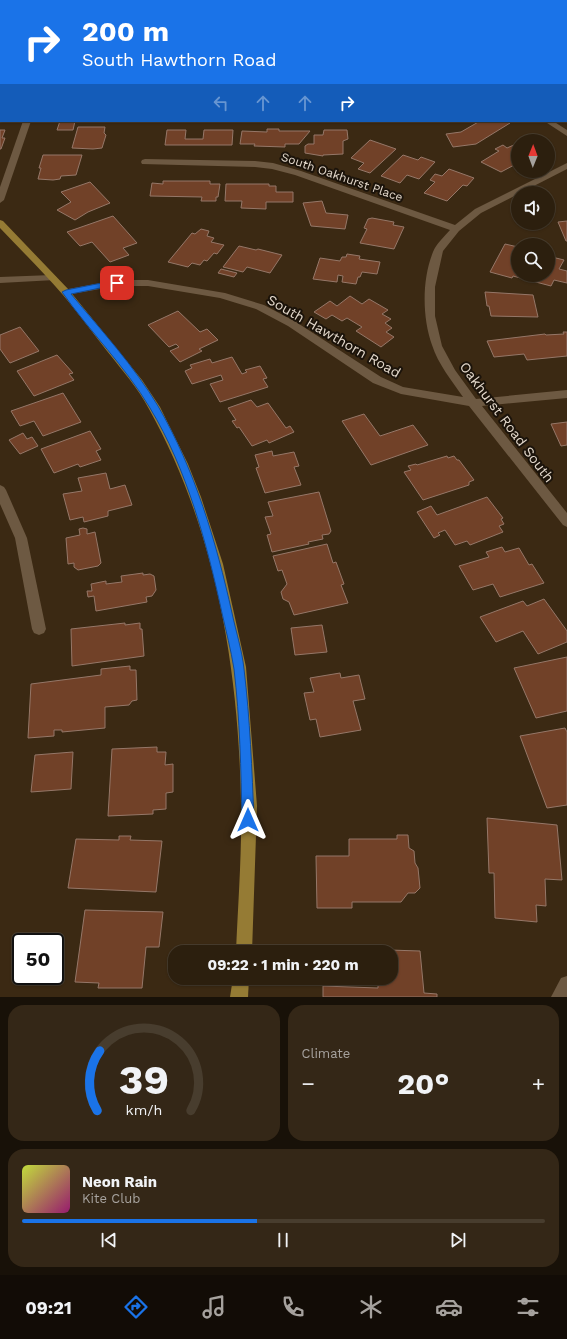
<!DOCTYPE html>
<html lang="en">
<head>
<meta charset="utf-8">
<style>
	:root { --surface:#2c1f0e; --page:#342717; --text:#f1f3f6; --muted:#a6a29e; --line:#483d2e; --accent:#1a73e8 }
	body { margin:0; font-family:"Work Sans",sans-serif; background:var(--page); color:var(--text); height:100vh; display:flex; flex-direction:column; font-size:15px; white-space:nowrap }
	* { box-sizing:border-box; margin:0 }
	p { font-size:13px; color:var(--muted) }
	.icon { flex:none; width:22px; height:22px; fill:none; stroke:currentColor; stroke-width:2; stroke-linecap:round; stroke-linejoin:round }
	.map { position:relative; height:997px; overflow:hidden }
	.drawer { display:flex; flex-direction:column; gap:8px; padding:8px; background:#181108; flex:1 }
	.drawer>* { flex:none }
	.top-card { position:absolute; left:0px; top:0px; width:567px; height:122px; box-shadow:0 1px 3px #0004,0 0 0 1px var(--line); background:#1a73e8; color:#fff; overflow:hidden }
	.needle { width:26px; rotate:1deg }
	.fabs { position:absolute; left:511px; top:134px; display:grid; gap:8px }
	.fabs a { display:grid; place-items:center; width:44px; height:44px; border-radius:50%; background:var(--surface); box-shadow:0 1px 3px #0004,0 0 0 1px var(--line); font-size:20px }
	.speed { position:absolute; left:12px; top:933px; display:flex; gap:8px; font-size:20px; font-weight:700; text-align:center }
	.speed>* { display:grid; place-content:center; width:52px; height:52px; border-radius:50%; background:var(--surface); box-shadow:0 1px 3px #0004,0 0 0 1px var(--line); line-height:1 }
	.speed .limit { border:2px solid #111; border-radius:6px; background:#fff; color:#111 }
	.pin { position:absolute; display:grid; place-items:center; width:34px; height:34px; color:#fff; margin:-17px; border-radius:8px; box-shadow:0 2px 6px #0006 }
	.me { position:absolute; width:44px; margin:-22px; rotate:0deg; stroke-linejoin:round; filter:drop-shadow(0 0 3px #0008) }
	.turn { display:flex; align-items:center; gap:14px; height:84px; padding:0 16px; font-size:18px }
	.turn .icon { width:52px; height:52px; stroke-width:2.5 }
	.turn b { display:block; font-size:28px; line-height:34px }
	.lanes { display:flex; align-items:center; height:38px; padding:0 16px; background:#0003; justify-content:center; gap:20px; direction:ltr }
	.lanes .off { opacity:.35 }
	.big { font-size:30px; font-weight:700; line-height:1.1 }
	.drawer .widget { flex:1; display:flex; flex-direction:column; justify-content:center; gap:6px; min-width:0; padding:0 14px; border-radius:16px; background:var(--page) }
	.drawer .dial { align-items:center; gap:0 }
	.dial svg { height:104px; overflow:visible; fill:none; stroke:var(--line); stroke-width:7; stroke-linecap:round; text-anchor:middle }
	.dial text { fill:var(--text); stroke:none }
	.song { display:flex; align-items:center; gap:12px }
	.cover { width:48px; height:48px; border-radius:6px; background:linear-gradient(135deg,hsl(70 70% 55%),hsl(320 70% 35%)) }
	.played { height:4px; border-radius:2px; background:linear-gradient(90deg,var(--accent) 45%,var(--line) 45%) }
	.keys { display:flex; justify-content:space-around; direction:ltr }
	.heat { display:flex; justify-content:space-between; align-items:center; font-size:22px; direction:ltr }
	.drawer .tiles { flex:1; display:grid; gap:8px; grid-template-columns:1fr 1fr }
	.widget:last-child { grid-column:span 2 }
	.trip { position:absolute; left:168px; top:945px; width:230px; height:40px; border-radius:16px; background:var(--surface); box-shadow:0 1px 3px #0004,0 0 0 1px var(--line); font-weight:700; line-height:40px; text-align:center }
	.tabs { display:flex; height:64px; justify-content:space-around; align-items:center; background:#120c06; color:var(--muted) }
	.tabs .icon { width:28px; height:28px }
	.tabs .selected { color:var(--accent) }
	.tabs b { font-size:18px; color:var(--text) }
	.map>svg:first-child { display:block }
	.building { fill:#714128; stroke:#957768 }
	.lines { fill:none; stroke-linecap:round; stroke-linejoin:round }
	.minor { fill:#6d5942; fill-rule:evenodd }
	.major { fill:#957b34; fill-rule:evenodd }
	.route { fill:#1a73e8; stroke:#114b97 }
	.labels { text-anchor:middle; stroke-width:4; stroke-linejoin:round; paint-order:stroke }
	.far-street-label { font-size:12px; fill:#e3d8cb; stroke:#1b130a }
	.street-label { font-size:14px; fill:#e3d8cb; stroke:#1b130a }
</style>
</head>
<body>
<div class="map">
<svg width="567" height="997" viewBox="0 0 567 997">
	<rect width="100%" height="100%" fill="#3b2913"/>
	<g class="building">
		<path d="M60 121H75L73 130H57Z"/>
		<path d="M480 121H506L510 123 476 144 453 147 446 134 461 132Z"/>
		<path d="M78 127H105L104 133 106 135 102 148 93 149 72 148Z"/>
		<path d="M267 129H279V131H310L299 144H285V147L254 146 255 144H240L242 131 267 132Z"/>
		<path d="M0 130H5L2 138H5L1 149H0Z"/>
		<path d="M167 130H186L185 139H203L204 130H233L232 145H165Z"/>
		<path d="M324 130H347L348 139 343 141V154L323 155V156L305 153V146L308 144H314V135H323Z"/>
		<path d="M370 140 396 149 370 173 358 169 364 163 351 158Z"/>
		<path d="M516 144 518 145V163L501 172 481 162 499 151 495 149 503 145 507 148Z"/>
		<path d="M43 155H82L76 175 61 176 60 179 53 180 38 179 41 168H39Z"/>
		<path d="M403 155 418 160 421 157 435 162 419 179 407 175 400 183 381 176Z"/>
		<path d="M449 169 474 178 467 186 463 185 447 201 424 193 435 182 430 180 435 174 442 176Z"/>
		<path d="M163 181H210V184H220L218 197H216V201H201L202 197 150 196 152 183 163 184Z"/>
		<path d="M90 182 110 203 88 212 75 220 57 210 71 202 61 192Z"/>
		<path d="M226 184H269V186H276V192H293V202H266V209L241 208 242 201H225Z"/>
		<path d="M322 201 326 213 348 215 345 229 311 226 303 203Z"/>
		<path d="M113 216 137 243 123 248 129 255 110 262 92 242 80 246 67 232Z"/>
		<path d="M372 218 394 222 393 225 404 227 394 249 360 243 367 229 364 228 368 219Z"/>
		<path d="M567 221V241H566L558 222Z"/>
		<path d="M201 229 209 231 207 236 214 238 211 242 224 245 217 254 214 253 207 261 204 260 200 265 192 263 188 267 168 262 192 233 195 234Z"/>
		<path d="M505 244 518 247V275H548V256L564 260 559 269 567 271V283L554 280 551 286 513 276 512 278 490 272Z"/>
		<path d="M239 246 256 250 258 249 282 255 270 273 247 267 243 272 223 267Z"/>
		<path d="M347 254 360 256 359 259 380 262 377 274 362 272 360 277H358L356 284 342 282 343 276 338 275 337 282 313 279 320 258 340 261 342 257H346Z"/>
		<path d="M221 269 237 273 234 277 218 273Z"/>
		<path d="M485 292 533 295 538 317 491 316 489 306H487Z"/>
		<path d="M350 296 362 304 369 299 388 310 382 314 391 319 385 323 392 328 386 332 394 337 381 347 356 331 362 327 347 318 342 321 332 315 326 319 314 312 330 301 337 306Z"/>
		<path d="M178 311 200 332 207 329 218 340 199 349 202 351 180 362 170 351 179 347 176 344 169 347 148 325Z"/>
		<path d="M20 327 39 351 10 363 0 349V335Z"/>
		<path d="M563 332H567V356L527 360 524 354 494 357 487 341 545 334 546 335 564 334Z"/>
		<path d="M57 355 73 373 69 374 74 380 34 396 17 371Z"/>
		<path d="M232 357 242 374 247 372 245 370 260 366 267 378 263 379 268 387 220 402 210 384 223 380 221 375 192 384 185 371 192 368 190 365 210 359 212 363Z"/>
		<path d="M63 393 81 422 43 436 34 421 20 426 11 411Z"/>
		<path d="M251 400 257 407 268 403 286 428 290 426 294 432 269 443 267 440 252 446 239 427 237 428 232 421 236 420 228 408Z"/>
		<path d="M364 414 380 436 413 425 428 445 371 465 342 421Z"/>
		<path d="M567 422V445L561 446 551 424Z"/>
		<path d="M90 431 101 449 96 451 101 460 80 467 78 464 54 473 41 449Z"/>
		<path d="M23 433 27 439 32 437 38 446 20 454 9 440Z"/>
		<path d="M272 451 273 456 294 452 299 466 294 467 301 485 265 493 256 468 259 467 255 455Z"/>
		<path d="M447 456 448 458 454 456 457 460H459L474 480 469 482V485L423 500 404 472 411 470 408 466 416 464 417 465Z"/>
		<path d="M106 473 110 489 125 485 132 505 108 511V516L84 522 83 517 70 520 63 494 82 491 78 478Z"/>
		<path d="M319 492 331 531 329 534 322 535 323 539 308 542 309 544 272 552 267 535 271 534 265 517 273 516 268 502Z"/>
		<path d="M487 497 503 518 501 519 504 524 499 526 503 532 470 545 467 541 455 545 445 530 438 533 440 535 434 538 417 512 431 506 437 515Z"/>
		<path d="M83 528 87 529V534L95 532 101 563 98 566 78 570 74 567V563L68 564 66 538 80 535 79 529Z"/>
		<path d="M327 544 333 563 336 562 344 584 341 585 348 603 294 615 289 602 283 599 281 592 287 584 282 570 278 571 273 556Z"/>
		<path d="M502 547 505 552 519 548 529 565 532 564 544 583 500 597 493 584 473 590 459 566 489 557 486 552Z"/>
		<path d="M143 573V575L150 574 154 576 156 590 152 596 146 597 147 602 96 611 94 596 88 597 87 591H92L91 584 106 581V584L122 582 121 576Z"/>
		<path d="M544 599 567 631V642L538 654 523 631 496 642 480 617 523 601 527 606Z"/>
		<path d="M125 623V625L140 623V629H142L144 656 72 666 71 629Z"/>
		<path d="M322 625 327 652 295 655 291 628Z"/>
		<path d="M567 657V711L536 718 514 668Z"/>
		<path d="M130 666V670H136L137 700 132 701 129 705 105 707V728L62 732V730H54V736L28 738 31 684 101 675V669Z"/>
		<path d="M340 673 341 678 359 675 365 699 353 701 361 730 320 737 316 719 310 720 304 693 314 692 310 678Z"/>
		<path d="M565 728 567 732V805L547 808 520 736Z"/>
		<path d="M157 747V752H166L165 765 173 764V792L166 793V809L153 810V814L108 816 112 749Z"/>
		<path d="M73 752 71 789 31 792 35 755Z"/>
		<path d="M487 818 557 825 562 880 545 879 546 906 536 905 537 922 495 918 494 873H489Z"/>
		<path d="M397 835H408L409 848 414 851 415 863 418 868 420 888 415 893H408L401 902H352V908H317L316 856H349V839H397Z"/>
		<path d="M119 836H131L130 840 162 841 156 892 68 888 76 839 119 840Z"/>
		<path d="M85 910 163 912 159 947H146L142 988H98L99 983 75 982Z"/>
		<path d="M371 946 389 947V950L420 951 424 993 437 994V997H323V986L378 988V979L372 978H391V952H371Z"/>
	</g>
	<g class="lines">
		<g class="minor">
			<rect x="62" y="0" width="6" height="1"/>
			<rect x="259" y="0" width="6" height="1"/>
			<rect x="389" y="0" width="7" height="1"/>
			<rect x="491" y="0" width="7" height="1"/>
			<rect x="0" y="56" width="1" height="4"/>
			<rect x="566" y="64" width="1" height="4"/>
			<path d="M23 121H31L4 200 0 203V187Z"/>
			<path d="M544 121H553L567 130V136Z"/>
			<path d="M145 159 255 161 273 163 301 171 455 225 475 209 567 163V169L481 213 459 231 443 251 435 287V316L442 346 455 370 476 399 567 390V398L482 406 567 513V527L563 525 469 406 401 394 373 383 288 326 256 309 220 298 148 286H117L66 295 63 294 61 292 63 290 117 280H148L225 293 264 305 296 322 381 377 403 387 463 397C452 381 438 364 432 345 422 317 422 279 433 252 436 244 445 236 450 230L295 175 272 169 255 167 142 164 141 162 142 160Z"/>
			<path d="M52 275 55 276 57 278 55 280 0 283V277Z"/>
			<path d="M0 485 4 487 6 490 27 538 46 629 44 633 39 635 34 633 32 629 15 538 0 504Z"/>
			<path d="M567 976V997H551L561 978Z"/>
		</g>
		<g class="major">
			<path d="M0 220 3 221 69 290 142 380 160 407 188 464 201 497 223 564 246 667 257 806 252 952H236C238 903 242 854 241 805 239 670 216 529 149 409 138 388 122 370 107 351 93 333 78 313 63 295 43 272 21 250 0 228Z"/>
			<path d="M233 978H249L248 997H230Z"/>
		</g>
	</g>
	<path class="route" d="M117 280 120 281V284L71 294C101 330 134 366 158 406 195 470 216 541 232 613 236 632 242 650 244 669 250 719 252 770 254 820L252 824 248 826 244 824 242 820C241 770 240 719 234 669 231 650 226 631 222 613 207 544 187 469 150 408 125 366 90 332 62 292L66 290Z"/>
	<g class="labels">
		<g class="far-street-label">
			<text transform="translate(342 177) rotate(19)" y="4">South Oakhurst Place</text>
		</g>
		<g class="street-label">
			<text transform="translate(334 336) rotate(30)" y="5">South Hawthorn Road</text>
			<text transform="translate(507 422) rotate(53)" y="5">Oakhurst Road South</text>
		</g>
	</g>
</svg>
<div class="fabs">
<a><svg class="needle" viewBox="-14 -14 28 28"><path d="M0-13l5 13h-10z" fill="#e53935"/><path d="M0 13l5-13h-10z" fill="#a6a29e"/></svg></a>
<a><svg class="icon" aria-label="sound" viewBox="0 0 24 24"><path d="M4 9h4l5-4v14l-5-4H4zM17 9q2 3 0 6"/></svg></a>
<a><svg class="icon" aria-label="search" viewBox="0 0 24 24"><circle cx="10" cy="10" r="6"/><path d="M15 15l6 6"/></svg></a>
</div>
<div class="speed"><div class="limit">50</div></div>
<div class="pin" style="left:117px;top:283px;background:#d93025"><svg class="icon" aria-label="arrive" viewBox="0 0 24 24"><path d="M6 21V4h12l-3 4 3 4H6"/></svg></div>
<svg class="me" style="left:248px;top:820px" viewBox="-20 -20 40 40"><path d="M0-17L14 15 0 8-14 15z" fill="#1a73e8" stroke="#fff" stroke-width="4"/></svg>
<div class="trip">09:22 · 1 min · 220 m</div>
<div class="top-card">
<div class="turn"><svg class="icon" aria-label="right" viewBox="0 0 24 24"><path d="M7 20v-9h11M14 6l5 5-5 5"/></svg><div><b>200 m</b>South Hawthorn Road</div></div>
<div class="lanes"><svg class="icon off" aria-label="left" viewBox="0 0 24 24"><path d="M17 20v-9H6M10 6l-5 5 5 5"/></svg><svg class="icon off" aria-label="ahead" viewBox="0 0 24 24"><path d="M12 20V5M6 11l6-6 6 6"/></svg><svg class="icon off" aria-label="ahead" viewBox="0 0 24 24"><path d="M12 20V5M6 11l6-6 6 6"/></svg><svg class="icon" aria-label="right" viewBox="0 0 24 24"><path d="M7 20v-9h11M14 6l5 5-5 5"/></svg></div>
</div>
</div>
<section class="drawer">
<div class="tiles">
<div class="widget dial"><svg viewBox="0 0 100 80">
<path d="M14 69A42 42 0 1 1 86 69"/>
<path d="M14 69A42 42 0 0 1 16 23" stroke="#1a73e8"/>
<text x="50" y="56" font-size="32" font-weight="700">39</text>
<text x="50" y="72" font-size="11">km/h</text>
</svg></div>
<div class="widget"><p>Climate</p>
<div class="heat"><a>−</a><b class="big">20°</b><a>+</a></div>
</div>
<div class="widget">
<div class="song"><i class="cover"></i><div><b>Neon Rain</b><p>Kite Club</p></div></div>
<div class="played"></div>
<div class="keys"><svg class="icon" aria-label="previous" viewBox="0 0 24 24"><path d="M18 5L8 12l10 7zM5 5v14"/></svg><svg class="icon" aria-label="pause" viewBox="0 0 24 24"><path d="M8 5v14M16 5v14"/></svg><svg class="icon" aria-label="next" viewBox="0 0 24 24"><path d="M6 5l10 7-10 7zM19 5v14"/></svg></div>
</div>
</div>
</section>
<nav class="tabs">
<b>09:21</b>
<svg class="icon selected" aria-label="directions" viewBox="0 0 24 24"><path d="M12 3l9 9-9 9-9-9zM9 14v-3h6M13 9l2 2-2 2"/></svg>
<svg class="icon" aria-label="music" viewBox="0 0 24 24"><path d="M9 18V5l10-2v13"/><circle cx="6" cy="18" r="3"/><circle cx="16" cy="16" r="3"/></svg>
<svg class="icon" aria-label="phone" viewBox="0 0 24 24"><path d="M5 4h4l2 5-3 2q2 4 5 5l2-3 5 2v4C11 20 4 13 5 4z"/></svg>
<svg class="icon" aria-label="climate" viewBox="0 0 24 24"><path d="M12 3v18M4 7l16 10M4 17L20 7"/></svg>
<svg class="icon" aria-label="car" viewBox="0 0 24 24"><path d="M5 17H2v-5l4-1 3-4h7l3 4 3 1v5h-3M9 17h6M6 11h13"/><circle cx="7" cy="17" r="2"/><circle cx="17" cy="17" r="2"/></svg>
<svg class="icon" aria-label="filters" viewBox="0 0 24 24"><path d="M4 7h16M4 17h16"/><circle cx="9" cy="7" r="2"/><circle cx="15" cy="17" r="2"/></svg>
</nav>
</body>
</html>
